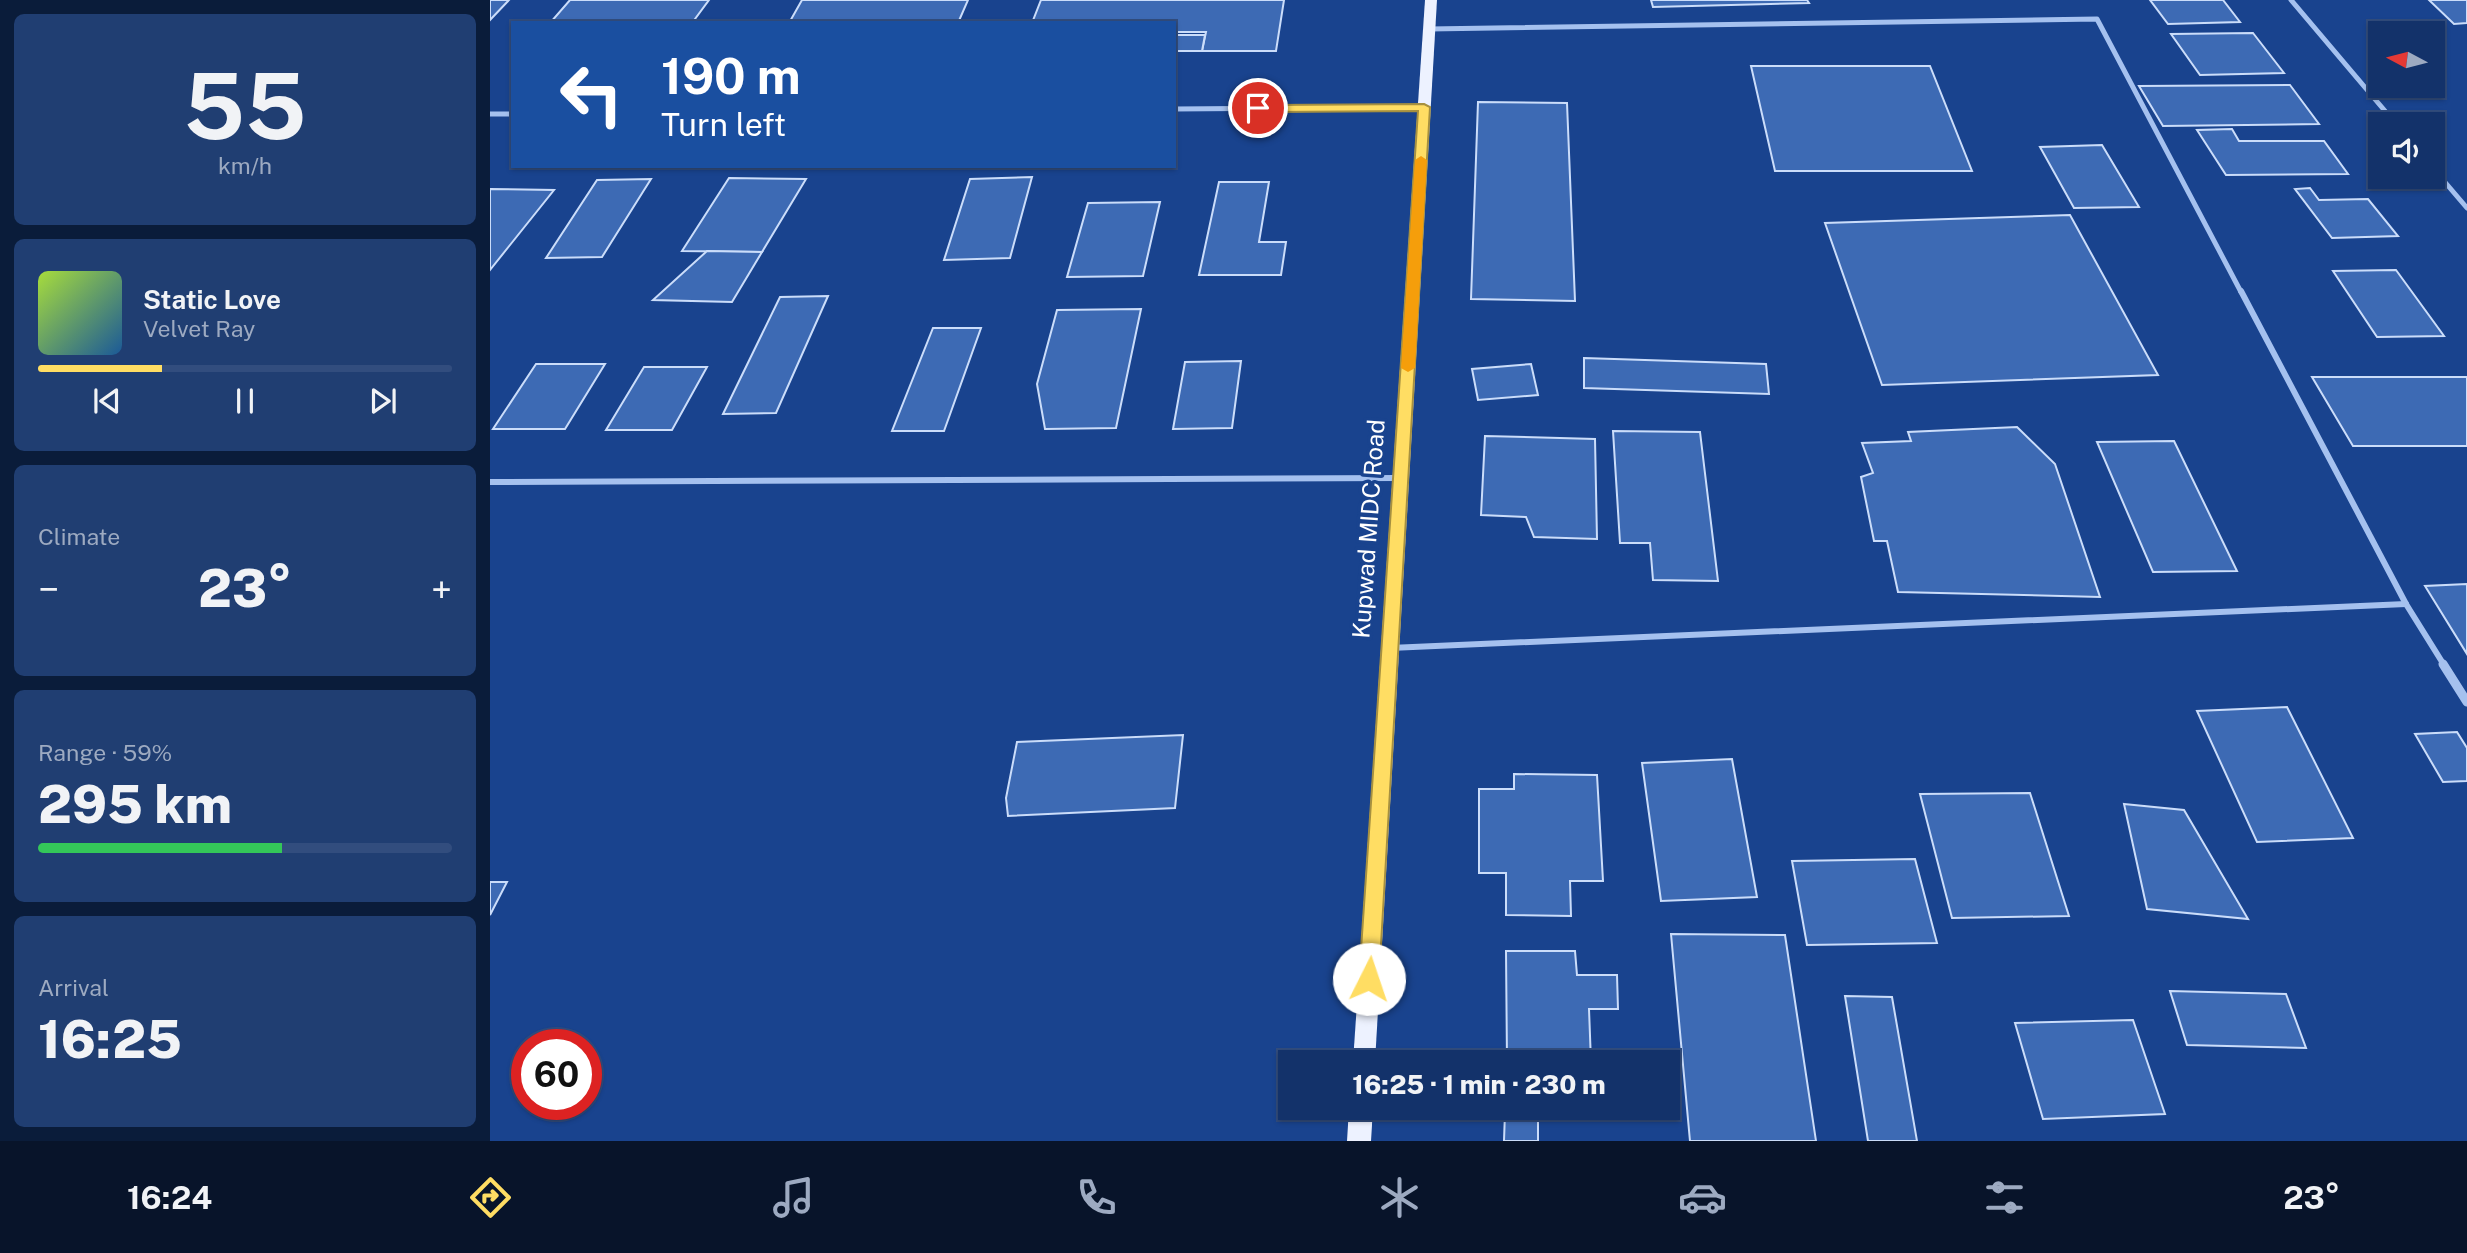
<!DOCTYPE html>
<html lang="en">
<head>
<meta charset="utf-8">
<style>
	:root { --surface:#13326a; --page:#203e72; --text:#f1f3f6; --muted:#9daac1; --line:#324d7e; --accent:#ffdd63 }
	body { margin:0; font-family:"Public Sans",sans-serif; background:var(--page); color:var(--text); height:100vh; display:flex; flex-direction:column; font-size:26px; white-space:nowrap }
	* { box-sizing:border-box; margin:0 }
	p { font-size:23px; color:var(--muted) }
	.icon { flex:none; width:38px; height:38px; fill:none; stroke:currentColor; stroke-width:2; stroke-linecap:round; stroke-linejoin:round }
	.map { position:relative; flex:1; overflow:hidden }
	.sheet { display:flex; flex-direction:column; gap:14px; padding:14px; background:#0a1c3a; width:490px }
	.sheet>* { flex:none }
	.banner { position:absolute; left:21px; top:21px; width:665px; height:147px; border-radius:0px; box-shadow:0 2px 5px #0004,0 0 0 2px var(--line); background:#1a4fa0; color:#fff; overflow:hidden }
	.needle { width:46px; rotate:277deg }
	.tools { position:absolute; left:1878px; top:21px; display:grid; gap:14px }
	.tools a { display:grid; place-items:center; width:77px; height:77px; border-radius:0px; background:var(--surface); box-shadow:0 2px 5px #0004,0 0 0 2px var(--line); font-size:35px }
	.speed { position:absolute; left:21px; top:1029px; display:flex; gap:14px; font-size:35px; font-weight:700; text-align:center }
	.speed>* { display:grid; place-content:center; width:91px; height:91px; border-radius:50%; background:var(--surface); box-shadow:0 2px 5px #0004,0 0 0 2px var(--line); line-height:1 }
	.speed .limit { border:10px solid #d22; background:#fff; color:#111 }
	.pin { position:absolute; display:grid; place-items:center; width:60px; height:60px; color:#fff; margin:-30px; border:4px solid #fff; border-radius:50%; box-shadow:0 2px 7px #0007 }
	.me { position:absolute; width:77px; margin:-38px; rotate:4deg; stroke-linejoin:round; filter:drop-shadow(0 0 5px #0008) }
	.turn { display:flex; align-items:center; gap:24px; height:147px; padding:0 35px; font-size:32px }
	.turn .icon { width:91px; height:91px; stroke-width:2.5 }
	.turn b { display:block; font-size:49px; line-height:60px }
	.big { font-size:52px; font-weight:800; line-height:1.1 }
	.sheet .card { flex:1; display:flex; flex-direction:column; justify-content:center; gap:10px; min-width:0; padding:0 24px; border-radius:10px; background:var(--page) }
	.sheet .dial { align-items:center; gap:0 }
	.dial b { font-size:91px; line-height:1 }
	.song { display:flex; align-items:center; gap:21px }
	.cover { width:84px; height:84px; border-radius:10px; background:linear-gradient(135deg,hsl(80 70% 55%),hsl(210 70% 35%)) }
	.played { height:7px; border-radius:4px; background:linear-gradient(90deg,var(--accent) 30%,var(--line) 30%) }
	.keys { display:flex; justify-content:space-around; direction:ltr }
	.heat { display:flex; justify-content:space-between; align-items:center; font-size:38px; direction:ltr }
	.charge { height:10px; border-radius:5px; background:linear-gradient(90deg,#34c759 59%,var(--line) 0) }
	.trip { position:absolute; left:788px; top:1050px; width:402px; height:70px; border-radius:0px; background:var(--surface); box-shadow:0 2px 5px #0004,0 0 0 2px var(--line); font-weight:800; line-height:70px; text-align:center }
	.menu { display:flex; height:112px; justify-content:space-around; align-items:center; background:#08142a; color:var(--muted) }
	.menu .icon { width:49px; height:49px }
	.menu .selected { color:var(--accent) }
	.menu b { font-size:32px; color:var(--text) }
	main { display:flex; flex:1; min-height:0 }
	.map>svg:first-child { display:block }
	.building { fill:#3d6ab4; stroke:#cbddfa; stroke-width:2 }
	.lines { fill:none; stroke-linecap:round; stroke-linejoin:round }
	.street-far2 { stroke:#a5c1ef; stroke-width:5 }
	.street-far1 { stroke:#a5c1ef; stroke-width:6 }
	.street { stroke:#a5c1ef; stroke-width:9 }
	.primary { fill:#edf2ff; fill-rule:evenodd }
	.route { fill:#ffdd63; stroke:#a69040; stroke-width:2 }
	.slow { fill:#f59e0b }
	.labels { text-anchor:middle; stroke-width:7; stroke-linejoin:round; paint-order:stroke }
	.street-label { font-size:24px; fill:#fff; stroke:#19438e }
</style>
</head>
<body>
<main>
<section class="sheet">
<div class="card dial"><b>55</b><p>km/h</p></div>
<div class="card">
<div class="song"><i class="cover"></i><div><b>Static Love</b><p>Velvet Ray</p></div></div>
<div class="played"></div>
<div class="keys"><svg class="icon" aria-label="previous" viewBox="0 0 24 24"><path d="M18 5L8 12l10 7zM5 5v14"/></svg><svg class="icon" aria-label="pause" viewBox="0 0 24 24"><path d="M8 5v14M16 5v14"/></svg><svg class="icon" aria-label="next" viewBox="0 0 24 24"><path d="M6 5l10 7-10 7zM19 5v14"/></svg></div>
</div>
<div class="card"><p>Climate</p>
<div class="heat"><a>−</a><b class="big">23°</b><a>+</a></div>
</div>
<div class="card"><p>Range · 59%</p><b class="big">295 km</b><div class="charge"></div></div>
<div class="card"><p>Arrival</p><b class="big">16:25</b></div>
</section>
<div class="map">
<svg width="1977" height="1141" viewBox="0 0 1977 1141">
	<rect width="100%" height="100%" fill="#19438e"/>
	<g class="building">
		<path d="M0 0H19L0 20Z"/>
		<path d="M80 0H219L202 23H60Z"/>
		<path d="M312 0H478L468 23H299Z"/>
		<path d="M551 0H794L786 51H712L716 32H684V23H542Z"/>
		<path d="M1161 0H1317L1319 3 1163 7Z"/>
		<path d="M1660 0H1733L1750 22 1678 24Z"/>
		<path d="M1939 0H1977V23L1964 24Z"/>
		<path d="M1763 33 1794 73 1710 75 1681 34Z"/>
		<path d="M684 35H715L712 51H684Z"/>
		<path d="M1261 66H1440L1482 171H1285Z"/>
		<path d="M1800 85 1829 124 1673 126 1649 86Z"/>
		<path d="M988 102 1077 103 1085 301 981 299Z"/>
		<path d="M1742 129 1749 141H1834L1858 174 1736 175 1707 130Z"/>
		<path d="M1612 145 1649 207 1584 208 1550 147Z"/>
		<path d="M542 177 520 258 454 260 480 179Z"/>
		<path d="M239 178 316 179 272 252 192 251Z"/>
		<path d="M161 179 112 257 56 258 107 180Z"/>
		<path d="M729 182H779L769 242H796L791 275H709Z"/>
		<path d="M1820 188 1829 200 1878 199 1908 236 1842 238 1805 189Z"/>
		<path d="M0 189 64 190 0 270Z"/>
		<path d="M670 202 653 276 577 277 598 203Z"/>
		<path d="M1580 215 1668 375 1392 385 1335 223Z"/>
		<path d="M217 251 272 252 242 302 163 300Z"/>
		<path d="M1906 270 1954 336 1887 337 1843 271Z"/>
		<path d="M338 296 286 413 233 414 290 297Z"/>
		<path d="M651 309 626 428 555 429 547 384 567 310Z"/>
		<path d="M443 328H491L454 431H402Z"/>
		<path d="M1094 358 1276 364 1279 394 1094 388Z"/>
		<path d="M751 361 742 428 683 429 695 362Z"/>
		<path d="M46 364H115L75 429H3Z"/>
		<path d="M1041 364 1048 395 988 400 982 369Z"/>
		<path d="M154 367H217L182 430H116Z"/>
		<path d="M1822 377H1977V446H1863Z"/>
		<path d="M1527 427 1565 464 1610 597 1408 592 1397 541H1384L1371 477 1383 473 1372 443 1421 441 1418 432Z"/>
		<path d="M1123 431 1210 432 1228 581 1163 580 1160 543H1130Z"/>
		<path d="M995 436 1105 439 1107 539 1044 537 1036 517 991 515Z"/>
		<path d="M1684 441 1747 571 1663 572 1607 442Z"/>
		<path d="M1977 584V654L1935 586Z"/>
		<path d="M1797 707 1863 838 1767 842 1707 711Z"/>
		<path d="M1967 732 1977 748V781L1953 782 1925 734Z"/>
		<path d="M693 735 685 808 518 816 516 798 527 742Z"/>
		<path d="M1242 759 1267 897 1171 901 1152 763Z"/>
		<path d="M1024 774 1107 775 1113 881H1080L1081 916 1016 915V873H989V789H1024Z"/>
		<path d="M1540 793 1579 916 1462 918 1430 794Z"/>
		<path d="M1634 804 1694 810 1758 919 1657 909Z"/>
		<path d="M1425 859 1447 943 1317 945 1302 861Z"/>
		<path d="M0 882H17L0 915Z"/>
		<path d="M1181 934 1295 935 1326 1141H1200Z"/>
		<path d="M1016 951H1085L1087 975H1127L1128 1009H1099L1101 1062H1017Z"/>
		<path d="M1680 991 1796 994 1816 1048 1697 1045Z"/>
		<path d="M1355 996 1402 997 1427 1141H1378Z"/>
		<path d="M1643 1020 1675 1114 1553 1119 1525 1023Z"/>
		<path d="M1015 1112H1048V1141H1014Z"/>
	</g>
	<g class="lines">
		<g class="street-far2">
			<path d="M1801 0 1906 124"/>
			<path d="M939 29 1607 19 1751 292"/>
			<path d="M684 109 934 107"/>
			<path d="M0 114H23"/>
			<path d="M1942 167 1977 208"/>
		</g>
		<g class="street-far1">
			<path d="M1751 291 1916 604 1954 665"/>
			<path d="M0 482 909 478"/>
			<path d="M900 648 1916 604"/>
		</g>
		<path class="street" d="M1953 664 1977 702"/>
		<g class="primary">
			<path d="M935 0H947L885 1062H863Z"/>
			<path d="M859 1108H883L881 1141H857Z"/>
		</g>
	</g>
	<path class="route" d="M934 104 940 107 889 979 886 986 879 989 872 986 869 979 928 111 768 112 762 108 768 105Z"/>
	<path class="slow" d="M931 156 937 160 925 368 918 372 911 368 925 160Z"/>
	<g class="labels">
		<g class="street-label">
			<text transform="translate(879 529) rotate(-86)" y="8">Kupwad MIDC Road</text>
		</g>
	</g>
</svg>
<div class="tools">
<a><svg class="needle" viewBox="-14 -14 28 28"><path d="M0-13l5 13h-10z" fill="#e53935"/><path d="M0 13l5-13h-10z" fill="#9daac1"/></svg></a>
<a><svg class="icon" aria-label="sound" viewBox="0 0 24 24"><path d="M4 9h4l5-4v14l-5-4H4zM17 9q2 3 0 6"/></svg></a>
</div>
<div class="speed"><div class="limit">60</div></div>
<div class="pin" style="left:768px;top:108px;background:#d93025"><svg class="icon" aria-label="arrive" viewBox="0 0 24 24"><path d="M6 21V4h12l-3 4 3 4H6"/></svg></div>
<svg class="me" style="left:879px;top:979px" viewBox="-20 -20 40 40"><circle r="19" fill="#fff"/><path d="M0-13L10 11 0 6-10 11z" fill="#ffdd63"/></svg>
<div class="trip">16:25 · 1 min · 230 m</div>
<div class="banner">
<div class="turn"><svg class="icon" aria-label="left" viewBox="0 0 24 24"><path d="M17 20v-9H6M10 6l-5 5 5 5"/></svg><div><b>190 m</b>Turn left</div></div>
</div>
</div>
</main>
<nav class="menu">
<b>16:24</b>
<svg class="icon selected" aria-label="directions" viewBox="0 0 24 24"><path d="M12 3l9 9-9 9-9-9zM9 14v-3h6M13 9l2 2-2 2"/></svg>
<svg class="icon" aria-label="music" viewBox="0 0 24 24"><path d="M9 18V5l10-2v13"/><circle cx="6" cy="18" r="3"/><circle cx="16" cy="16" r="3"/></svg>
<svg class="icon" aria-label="phone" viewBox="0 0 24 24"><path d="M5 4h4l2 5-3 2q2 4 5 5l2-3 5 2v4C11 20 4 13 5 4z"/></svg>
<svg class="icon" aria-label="climate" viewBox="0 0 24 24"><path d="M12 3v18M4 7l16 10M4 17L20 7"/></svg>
<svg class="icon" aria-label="car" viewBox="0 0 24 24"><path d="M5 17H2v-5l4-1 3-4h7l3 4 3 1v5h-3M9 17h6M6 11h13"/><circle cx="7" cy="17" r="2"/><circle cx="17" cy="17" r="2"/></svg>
<svg class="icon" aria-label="filters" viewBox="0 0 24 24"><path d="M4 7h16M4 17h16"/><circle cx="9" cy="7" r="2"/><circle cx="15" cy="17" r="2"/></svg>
<b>23°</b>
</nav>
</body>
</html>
